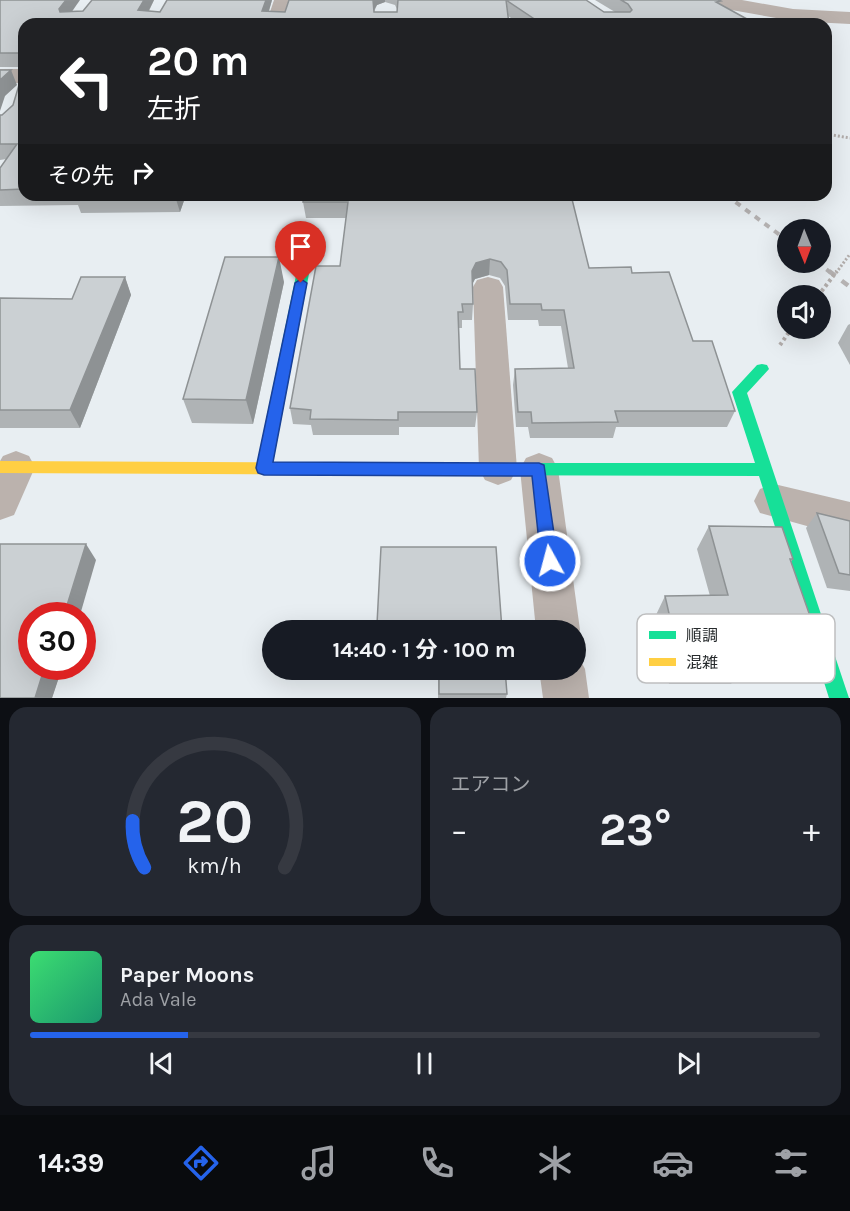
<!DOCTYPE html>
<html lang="ja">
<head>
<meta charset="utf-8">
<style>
	:root { --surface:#171b24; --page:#242831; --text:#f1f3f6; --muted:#9ea1a6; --line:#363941; --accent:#2563eb }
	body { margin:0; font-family:Karla,"Noto Sans JP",sans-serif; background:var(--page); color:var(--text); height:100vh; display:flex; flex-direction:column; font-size:22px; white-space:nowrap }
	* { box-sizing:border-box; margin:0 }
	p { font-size:20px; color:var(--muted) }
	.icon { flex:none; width:33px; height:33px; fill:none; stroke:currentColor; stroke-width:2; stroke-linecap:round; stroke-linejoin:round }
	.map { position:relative; height:698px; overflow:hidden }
	.side { display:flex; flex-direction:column; gap:9px; padding:9px; background:#0d0f14; flex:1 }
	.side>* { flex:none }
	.top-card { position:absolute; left:18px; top:18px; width:814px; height:183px; border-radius:18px; box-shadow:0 6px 24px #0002; background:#202124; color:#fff; overflow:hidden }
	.needle { width:39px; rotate:179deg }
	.tools { position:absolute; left:777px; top:219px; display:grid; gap:12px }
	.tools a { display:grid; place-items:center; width:54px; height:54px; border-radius:50%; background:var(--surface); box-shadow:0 6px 24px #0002; font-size:30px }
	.speed { position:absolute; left:18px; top:602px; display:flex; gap:12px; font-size:30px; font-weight:700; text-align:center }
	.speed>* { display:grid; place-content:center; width:78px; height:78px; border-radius:50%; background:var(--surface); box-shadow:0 6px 24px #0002; line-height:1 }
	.speed .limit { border:9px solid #d22; background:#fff; color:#111 }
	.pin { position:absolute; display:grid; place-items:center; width:51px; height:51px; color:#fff; margin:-62px -26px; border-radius:50% 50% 50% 0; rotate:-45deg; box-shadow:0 0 6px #0007 }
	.pin .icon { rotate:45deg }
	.me { position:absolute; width:66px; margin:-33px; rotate:353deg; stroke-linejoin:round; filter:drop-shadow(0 0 4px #0008) }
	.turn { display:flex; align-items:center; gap:21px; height:126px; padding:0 30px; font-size:27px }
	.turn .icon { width:78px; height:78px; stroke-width:2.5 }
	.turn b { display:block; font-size:42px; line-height:51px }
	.then { display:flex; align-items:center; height:57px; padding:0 30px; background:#0003; gap:12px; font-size:22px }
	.big { font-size:45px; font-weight:700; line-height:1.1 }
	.side .card { flex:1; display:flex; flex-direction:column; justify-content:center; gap:9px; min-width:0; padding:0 21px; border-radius:18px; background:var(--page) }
	.side .dial { align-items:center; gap:0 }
	.dial svg { height:156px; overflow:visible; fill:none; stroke:var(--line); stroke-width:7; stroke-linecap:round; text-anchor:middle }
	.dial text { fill:var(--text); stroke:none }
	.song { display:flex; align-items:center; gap:18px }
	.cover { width:72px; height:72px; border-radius:9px; background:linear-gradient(135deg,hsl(140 70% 55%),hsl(160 70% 35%)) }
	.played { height:6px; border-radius:3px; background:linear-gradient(90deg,var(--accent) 20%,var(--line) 20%) }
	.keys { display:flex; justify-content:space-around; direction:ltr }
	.heat { display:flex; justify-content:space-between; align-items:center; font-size:33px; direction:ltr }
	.side .tiles { flex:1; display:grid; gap:9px; grid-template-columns:1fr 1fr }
	.card:last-child { grid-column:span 2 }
	.trip { position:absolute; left:262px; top:620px; width:324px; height:60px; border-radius:30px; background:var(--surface); box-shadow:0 6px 24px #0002; font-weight:700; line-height:60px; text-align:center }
	.menu { display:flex; height:96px; justify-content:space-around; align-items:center; background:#090b0e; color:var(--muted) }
	.menu .icon { width:42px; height:42px }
	.menu .on { color:var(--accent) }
	.menu b { font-size:27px; color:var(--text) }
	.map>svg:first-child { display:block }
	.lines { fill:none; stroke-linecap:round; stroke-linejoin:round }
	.path-far1 { stroke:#b2adab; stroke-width:3; stroke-dasharray:2 2; stroke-linecap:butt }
	.path { stroke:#b2adab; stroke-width:4; stroke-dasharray:3 3; stroke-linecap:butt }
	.street { fill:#bbb2ad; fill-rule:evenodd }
	.fast { fill:#16e098; fill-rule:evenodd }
	.slow { fill:#ffcf43; fill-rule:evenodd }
	.rail-far1 { stroke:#b5b2b2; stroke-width:4; stroke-dasharray:6 6; stroke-linecap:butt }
	.rail { stroke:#b5b2b2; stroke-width:4.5; stroke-dasharray:8 8; stroke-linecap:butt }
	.path-bridge-far1 { stroke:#b2adab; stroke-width:3; stroke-dasharray:2 2; stroke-linecap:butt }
	.path-bridge { stroke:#b2adab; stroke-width:4; stroke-dasharray:3 3; stroke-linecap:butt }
	.wall { fill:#afb3b5; fill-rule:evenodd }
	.shaded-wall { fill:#8e9294 }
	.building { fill:#cbd0d3; stroke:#8e9294; stroke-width:1.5 }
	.route { fill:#2563eb; stroke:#184099; stroke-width:1.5 }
	.key { fill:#fff; stroke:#bebfc0; stroke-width:1.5 }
	.key-label { font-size:16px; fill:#262a2c }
</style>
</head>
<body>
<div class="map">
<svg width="850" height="698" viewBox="0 0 850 698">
	<rect width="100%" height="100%" fill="#e8eef2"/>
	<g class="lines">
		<path class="path-far1" d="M826 134 850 138"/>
		<path class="path" d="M780 345 792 328"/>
		<g class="street">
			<path d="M274 0H294L286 24H266Z"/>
			<path d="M699 0H742L793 9 850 12V24L793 21 709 6 702 4Z"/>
			<rect x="0" y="69" width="24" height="14"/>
			<path d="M488 277 499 280 503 287 517 469 511 480 498 485 485 480 479 469 473 287 477 280Z"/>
			<path d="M16 451 29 456 35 467 14 515 0 520V461L3 456Z"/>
			<path d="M539 453 552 458 558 469 580 630 576 640V630H536L520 469 526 458Z"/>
			<path d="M774 484 850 502V538L760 513 754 501 760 489Z"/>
			<path d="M576 652 585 669 589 698H543L539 669H576Z"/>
		</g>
		<g class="fast">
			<path d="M310 233 316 237 272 468 269 473 264 474 259 473 256 468 304 237Z"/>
			<path d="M762 364 767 365 769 369 747 393 849 698H829L759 476 417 475 412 474 409 469 412 464 417 463H755L732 392 757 365Z"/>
		</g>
		<path class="slow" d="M0 461 417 463 422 464 425 469 422 474 417 475 0 473Z"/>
		<g class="rail-far1">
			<path d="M726 195 788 241"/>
			<path d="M817 262 831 273"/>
		</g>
		<path class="rail" d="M829 271 850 287"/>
		<path class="path-bridge-far1" d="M836 273 850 254"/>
		<path class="path-bridge" d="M818 296 837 271"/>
	</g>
	<g class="wall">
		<path d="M0 0 72 11H83L154 0 149 11 160 12 167 0H272L269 11 285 12 289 0H586L604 12H615L595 0H719L720 5 756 24H520L508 16 24 24V195H186L180 212 81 213 78 205 0 206V168L6 159 0 160V115H2L13 105 19 85 20 67H0ZM385 2 395 5 397 9V12H374L377 5Z"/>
		<path d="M571 195 589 268 632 273 693 341 735 411 727 427H616L613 438H530L528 427H516L513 385 515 369 568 368 561 326H539L538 320H508L505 286 500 278 489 275 475 279 472 284 473 304 472 320H462V328H459L460 369 477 412 475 427H399V435H313L311 425 293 424 290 408 340 266 346 218H306L303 202Z"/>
		<path d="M125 277 131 295 80 428H0V298L72 299Z"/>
		<path d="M284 282 253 424 192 423 183 399Z"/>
		<path d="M850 324V365L838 343 848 325Z"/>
		<path d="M817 513 850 521V591L827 588 806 528Z"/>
		<path d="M709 526 793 559 791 562 817 636 799 655H743L746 665 731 684H669L655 617 665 596H710L697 549Z"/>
		<path d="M496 547 502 630H378L377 624Z"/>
		<path d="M96 560 32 666H65L62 677H59L52 698H0Z"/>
		<path d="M438 669H505L507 694 506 698H438Z"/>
	</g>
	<g class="shaded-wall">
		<path d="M66 0H80L64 23 59 9Z"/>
		<path d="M144 0H154L142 24 138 10Z"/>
		<path d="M266 0H272L265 24 262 11Z"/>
		<path d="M373 0H385V2L377 5 374 10Z"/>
		<path d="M11 70 17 85 5 96 0 111V80Z"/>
		<path d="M176 195H186L180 212 175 196Z"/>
		<path d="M279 257 284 282 253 424 246 400Z"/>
		<path d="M490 259 489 275 475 279 471 287 472 271 476 263Z"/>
		<path d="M125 277 131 295 80 428 70 410Z"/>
		<path d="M86 544 96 560 80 615H64Z"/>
		<path d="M45 666H48L59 677 52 698H35Z"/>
		<path d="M51 666H65L62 677Z"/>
	</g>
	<g class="building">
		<path d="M0 0H66L59 9 60 12 83 11 92 0H144L138 10 160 12 167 0H266L262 11 285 12 289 0H373L374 12H397L398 0H586L604 12H630L632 10 628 4 621 0H719L721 1 716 2 756 24H542L506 0 509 24H24V189L0 190V168L17 144H0V115H2L13 105 19 85 20 53H0Z"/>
		<path d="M0 70H11L0 80Z"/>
		<path d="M76 195H176L175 196 75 197Z"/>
		<path d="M304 195H571L589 268 631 267 632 273 669 272 693 341H712L735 411H615L618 422 532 423 531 412H518L515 369 574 368 564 310H542L541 304H510L507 270 501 262 490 259 476 263 472 271 473 304H462L463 312H458L460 369H475L477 412H398V420L310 419 311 410 290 408 316 266H340L348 202H303Z"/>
		<path d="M225 257H279L246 400 183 399Z"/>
		<path d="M81 277H125L70 410H0V298L72 299Z"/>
		<path d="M817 513 850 521V575L839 573Z"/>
		<path d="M709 526 782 527 793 559H790L817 636 737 635 746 665 681 666 665 596 728 595Z"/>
		<path d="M0 544H86L64 615H32V666H45L35 698H0Z"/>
		<path d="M381 547H496L502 630H439L438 624H377Z"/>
		<path d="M439 669H505L507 694H439Z"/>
	</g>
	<path class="route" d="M301 279 307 283 273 462 539 463 544 465 558 561 556 567 550 569 544 567 541 561 532 476 264 475 258 473 256 468 295 283Z"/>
	<rect x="637" y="614" width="198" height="69" rx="9" class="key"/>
	<rect x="649" y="631" width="27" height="8" fill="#16e098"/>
	<rect x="649" y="658" width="27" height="8" fill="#ffcf43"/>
	<g class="key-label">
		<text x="686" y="641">順調</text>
		<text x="686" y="668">混雑</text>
	</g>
</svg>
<div class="tools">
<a><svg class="needle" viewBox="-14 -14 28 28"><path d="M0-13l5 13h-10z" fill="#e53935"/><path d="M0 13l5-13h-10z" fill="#9ea1a6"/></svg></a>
<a><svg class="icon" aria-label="sound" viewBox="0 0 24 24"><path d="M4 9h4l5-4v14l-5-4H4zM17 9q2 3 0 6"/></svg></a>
</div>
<div class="speed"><div class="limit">30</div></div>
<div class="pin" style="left:301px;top:283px;background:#d93025"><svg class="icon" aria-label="arrive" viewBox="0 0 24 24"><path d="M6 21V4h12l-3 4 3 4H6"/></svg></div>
<svg class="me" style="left:550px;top:561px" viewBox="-20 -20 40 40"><circle r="17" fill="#2563eb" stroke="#fff" stroke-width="3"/><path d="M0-11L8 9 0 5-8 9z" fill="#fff"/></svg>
<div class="trip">14:40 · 1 分 · 100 m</div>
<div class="top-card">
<div class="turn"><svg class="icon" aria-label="left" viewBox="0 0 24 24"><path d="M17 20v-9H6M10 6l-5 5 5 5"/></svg><div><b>20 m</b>左折</div></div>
<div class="then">その先<svg class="icon" aria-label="right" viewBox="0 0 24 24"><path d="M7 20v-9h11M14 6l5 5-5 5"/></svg></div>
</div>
</div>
<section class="side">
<div class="tiles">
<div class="card dial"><svg viewBox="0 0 100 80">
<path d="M14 69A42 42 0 1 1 86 69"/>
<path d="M14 69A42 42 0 0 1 8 45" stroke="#2563eb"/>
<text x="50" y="56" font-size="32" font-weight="700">20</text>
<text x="50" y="72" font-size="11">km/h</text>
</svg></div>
<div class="card"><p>エアコン</p>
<div class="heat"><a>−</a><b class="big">23°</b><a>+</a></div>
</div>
<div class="card">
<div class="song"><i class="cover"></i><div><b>Paper Moons</b><p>Ada Vale</p></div></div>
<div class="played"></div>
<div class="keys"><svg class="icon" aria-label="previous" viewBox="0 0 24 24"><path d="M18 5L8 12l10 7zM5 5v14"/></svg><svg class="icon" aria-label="pause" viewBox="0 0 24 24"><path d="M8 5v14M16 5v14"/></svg><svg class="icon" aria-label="next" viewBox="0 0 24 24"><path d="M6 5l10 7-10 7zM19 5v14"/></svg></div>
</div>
</div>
</section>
<nav class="menu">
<b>14:39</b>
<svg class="icon on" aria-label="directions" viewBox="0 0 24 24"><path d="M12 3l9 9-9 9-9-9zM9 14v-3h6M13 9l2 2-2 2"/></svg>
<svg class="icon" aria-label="music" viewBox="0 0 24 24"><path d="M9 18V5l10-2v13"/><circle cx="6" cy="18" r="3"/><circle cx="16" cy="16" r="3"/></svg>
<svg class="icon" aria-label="phone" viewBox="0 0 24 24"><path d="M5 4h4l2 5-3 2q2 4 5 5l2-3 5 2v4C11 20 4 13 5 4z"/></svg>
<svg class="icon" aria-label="climate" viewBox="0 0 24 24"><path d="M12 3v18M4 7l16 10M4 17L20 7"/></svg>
<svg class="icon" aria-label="car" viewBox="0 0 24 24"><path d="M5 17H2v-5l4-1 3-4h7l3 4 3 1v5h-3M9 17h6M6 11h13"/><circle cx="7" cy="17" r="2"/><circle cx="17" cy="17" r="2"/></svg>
<svg class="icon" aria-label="filters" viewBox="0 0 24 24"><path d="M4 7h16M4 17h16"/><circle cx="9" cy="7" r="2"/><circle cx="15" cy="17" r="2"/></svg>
</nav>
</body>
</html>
